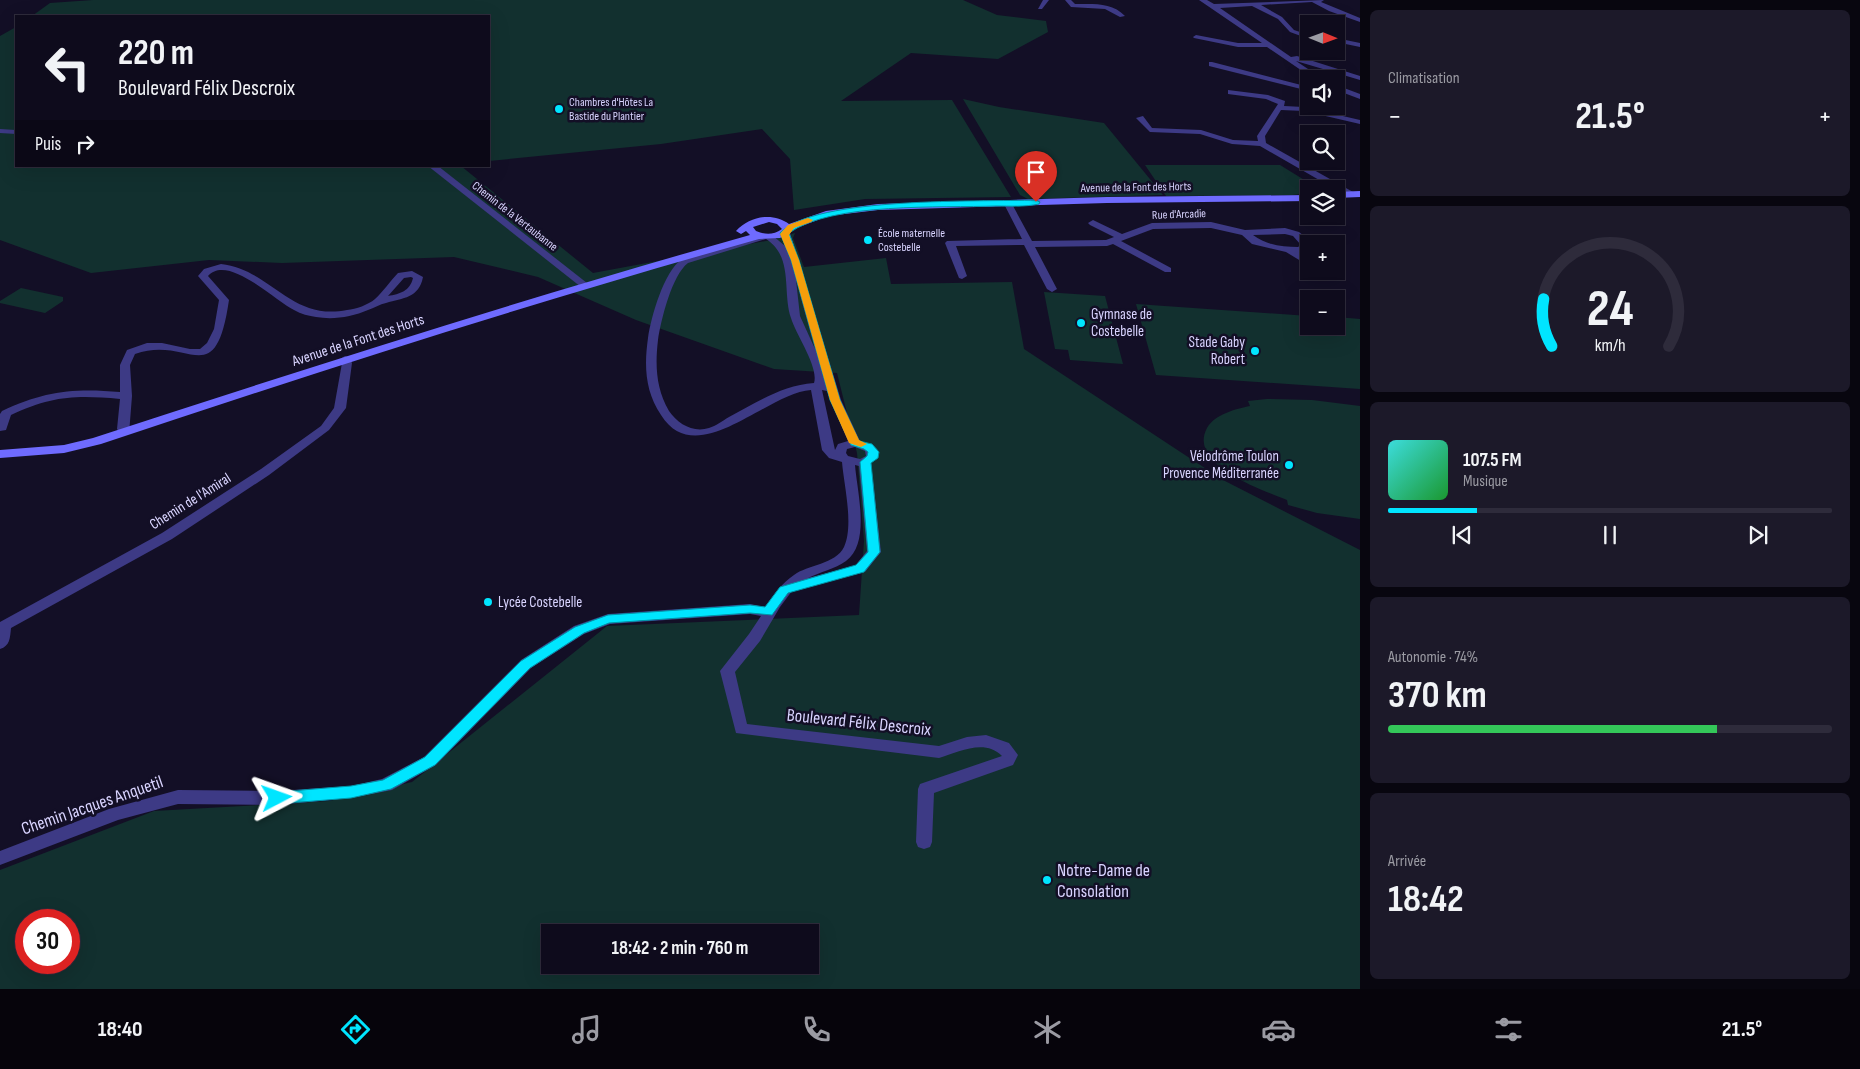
<!DOCTYPE html>
<html lang="fr">
<head>
<meta charset="utf-8">
<style>
	:root { --surface:#0e0b1c; --page:#1c1929; --text:#f1f3f6; --muted:#9b9ba3; --line:#2e2b3b; --accent:#00e5ff }
	body { margin:0; font-family:"Sofia Sans Condensed",sans-serif; background:var(--page); color:var(--text); height:100vh; display:flex; flex-direction:column; font-size:19px; white-space:nowrap }
	* { box-sizing:border-box; margin:0 }
	p { font-size:16px; color:var(--muted) }
	.icon { flex:none; width:28px; height:28px; fill:none; stroke:currentColor; stroke-width:2; stroke-linecap:round; stroke-linejoin:round }
	.map { position:relative; flex:1; overflow:hidden }
	.panel { display:flex; flex-direction:column; gap:10px; padding:10px; background:#08060f; width:500px }
	.panel>* { flex:none }
	.banner { position:absolute; left:15px; top:15px; width:475px; height:152px; border-radius:0px; box-shadow:0 5px 20px #0002,0 0 0 1px var(--line); background:#0e0b1c; color:var(--text); overflow:hidden }
	.needle { width:32px; rotate:91deg }
	.buttons { position:absolute; left:1300px; top:15px; display:grid; gap:10px }
	.buttons a { display:grid; place-items:center; width:45px; height:45px; border-radius:0px; background:var(--surface); box-shadow:0 5px 20px #0002,0 0 0 1px var(--line); font-size:25px }
	.speed { position:absolute; left:15px; top:909px; display:flex; gap:10px; font-size:25px; font-weight:700; text-align:center }
	.speed>* { display:grid; place-content:center; width:65px; height:65px; border-radius:50%; background:var(--surface); box-shadow:0 5px 20px #0002,0 0 0 1px var(--line); line-height:1 }
	.speed .limit { border:8px solid #d22; background:#fff; color:#111 }
	.pin { position:absolute; display:grid; place-items:center; width:42px; height:42px; color:#fff; margin:-51px -21px; border-radius:50% 50% 50% 0; rotate:-45deg; box-shadow:0 0 5px #0007 }
	.pin .icon { rotate:45deg }
	.me { position:absolute; width:55px; margin:-28px; rotate:86deg; stroke-linejoin:round; filter:drop-shadow(0 0 4px #0008) }
	.turn { display:flex; align-items:center; gap:18px; height:105px; padding:0 20px; font-size:22px }
	.turn .icon { width:65px; height:65px; stroke-width:2.5 }
	.turn b { display:block; font-size:35px; line-height:42px }
	.then { display:flex; align-items:center; height:48px; padding:0 20px; background:#0003; gap:10px; font-size:19px }
	.big { font-size:38px; font-weight:700; line-height:1.1 }
	.panel .tile { flex:1; display:flex; flex-direction:column; justify-content:center; gap:8px; min-width:0; padding:0 18px; border-radius:8px; background:var(--page) }
	.panel .dial { align-items:center; gap:0 }
	.dial svg { height:130px; overflow:visible; fill:none; stroke:var(--line); stroke-width:7; stroke-linecap:round; text-anchor:middle }
	.dial text { fill:var(--text); stroke:none }
	.song { display:flex; align-items:center; gap:15px }
	.cover { width:60px; height:60px; border-radius:8px; background:linear-gradient(135deg,hsl(180 70% 55%),hsl(130 70% 35%)) }
	.played { height:5px; border-radius:2px; background:linear-gradient(90deg,var(--accent) 20%,var(--line) 20%) }
	.keys { display:flex; justify-content:space-around; direction:ltr }
	.heat { display:flex; justify-content:space-between; align-items:center; font-size:28px; direction:ltr }
	.charge { height:8px; border-radius:4px; background:linear-gradient(90deg,#34c759 74%,var(--line) 0) }
	.trip { position:absolute; left:541px; top:924px; width:278px; height:50px; border-radius:0px; background:var(--surface); box-shadow:0 5px 20px #0002,0 0 0 1px var(--line); font-weight:700; line-height:50px; text-align:center }
	.dock { display:flex; height:80px; justify-content:space-around; align-items:center; background:#06040b; color:var(--muted) }
	.dock .icon { width:35px; height:35px }
	.dock .on { color:var(--accent) }
	.dock b { font-size:22px; color:var(--text) }
	main { display:flex; flex:1; min-height:0 }
	.map>svg:first-child { display:block }
	.green { fill:#12302f; fill-rule:evenodd }
	.lines { fill:none; stroke-linecap:round; stroke-linejoin:round }
	.minor { fill:#3d3a85; fill-rule:evenodd }
	.secondary { fill:#6f6bff; fill-rule:evenodd }
	.route { fill:#00e5ff; stroke:#0095a6 }
	.slow { fill:#f59e0b }
	.poi-dot { fill:#00e5ff; stroke:#130f26; stroke-width:2 }
	.labels { text-anchor:middle; stroke-width:5; stroke-linejoin:round; paint-order:stroke }
	.far-poi-label { font-size:12px; fill:#d9d4ff; stroke:#130f26; text-anchor:start }
	.far-street-label { font-size:12px; fill:#d9d4ff; stroke:#130f26 }
	.poi-label { font-size:15px; fill:#d9d4ff; stroke:#130f26; text-anchor:start }
	.street-label { font-size:15px; fill:#d9d4ff; stroke:#130f26 }
	.near-street-label { font-size:18px; fill:#d9d4ff; stroke:#130f26 }
	.near-poi-label { font-size:18px; fill:#d9d4ff; stroke:#130f26; text-anchor:start }
</style>
</head>
<body>
<main>
<div class="map">
<svg width="1360" height="989" viewBox="0 0 1360 989">
	<rect width="100%" height="100%" fill="#130f26"/>
	<g class="green">
		<path d="M93 0H963L997 15 1046 21 1048 32 998 59 911 53 841 101 952 100 1011 197 865 199 794 210 790 159 762 129 661 144 489 161V16H32L50 3Z"/>
		<path d="M16 27V166H461L593 273 771 240 795 233 793 238 804 267 886 258 891 284 1012 282 1024 349 1223 480 1360 550V989H0V870L154 811 329 801 412 782 607 626 859 615 864 541 857 453 837 373 774 369 636 320 538 277 454 257 282 263 209 260 91 273 0 240V36ZM26 920H69V962H26ZM550 932H810V965H550Z"/>
		<path d="M963 99 999 107 1104 123 1163 195 1028 199 1020 195Z"/>
		<path d="M1145 165H1280L1319 189H1309V193L1293 195 1166 196Z"/>
		<path d="M21 288 63 297V301L45 313 0 303V301Z"/>
		<path d="M1044 292 1105 296 1123 364 1070 360 1068 350 1055 349Z"/>
		<path d="M1136 304 1309 316V326H1336V317L1360 319V389L1156 375Z"/>
		<path d="M1267 399 1312 400 1360 406V519L1317 513 1288 505 1287 500C1263 490 1187 465 1207 428 1215 414 1236 409 1250 406L1248 401Z"/>
	</g>
	<g class="lines">
		<g class="minor">
			<path d="M1043 0H1049L1042 9H1038Z"/>
			<path d="M1065 0H1071L1075 4C1093 4 1112 2 1125 16L1120 17 1105 9 1071 7Z"/>
			<path d="M1199 0H1207L1214 4 1324 0 1321 2 1360 18V22L1329 11 1312 2 1261 5 1282 17 1294 30 1309 35V39L1290 32 1278 19 1252 6 1220 8 1291 57 1297 56 1360 76V80L1296 61 1323 79H1314L1267 47H1238L1194 38 1193 37 1196 35 1238 43H1262Z"/>
			<path d="M1336 38 1360 43V47L1336 42Z"/>
			<path d="M1212 62 1309 87V91L1209 66V62Z"/>
			<path d="M1336 85 1360 94V99L1336 90Z"/>
			<path d="M1228 90 1268 95 1285 101 1284 106 1304 107 1360 120V124L1304 111 1281 110 1265 136 1266 143 1353 192V196H1347L1260 146 1232 144 1200 134 1150 132 1136 118 1143 116 1152 128 1201 130 1233 140 1258 141 1257 136 1278 104 1266 99 1228 94Z"/>
			<path d="M0 129 16 130V134L0 133Z"/>
			<path d="M428 166H438L587 283V287H581Z"/>
			<path d="M1008 201 1012 204 1032 241 1106 240 1114 237 1090 225 1088 223 1093 220 1122 234 1152 223 1211 222 1245 230 1285 228 1299 232 1309 240V248L1304 252 1300 253 1309 259V266L1286 252 1252 244 1242 235 1211 228 1153 229 1121 241 1171 268V272H1165L1113 244 1107 246 1035 247 1057 289 1052 292 1047 289 1024 245 956 246 967 276 962 279 959 278 945 243 947 241 1022 239 1004 204ZM1285 234 1293 236 1301 245 1298 247C1282 247 1266 245 1253 235Z"/>
			<path d="M785 230 790 233 841 400 860 441 877 449 878 458 871 463 881 552 865 572 792 591 780 607 760 641 735 672 747 724 939 746 967 737 986 735 1009 743 1018 755 1013 765 934 793 932 842 930 847 924 849 918 847 916 842 918 789 920 784 1002 756C985 738 958 752 939 758L736 733 720 671 749 634 761 616 750 614 610 624 584 634 531 668 436 765 392 790 351 798 277 805 178 804 118 820 0 865V851L109 809 178 790 277 791 351 786 382 779 424 757 521 660 574 626 608 614 750 604 766 607C773 595 782 583 794 575 807 565 836 564 844 547 854 525 844 486 842 462L829 458 822 450 811 390C766 393 697 472 661 415 645 391 644 366 648 338 651 317 664 271 682 259L764 234 772 235 785 246 780 233ZM766 239C794 257 782 292 791 318 796 335 819 367 814 383 782 385 756 403 729 417 722 421 716 426 709 428 693 433 678 424 669 411 656 389 655 365 658 340 661 320 672 275 688 263ZM796 280 815 349 800 316ZM822 390 827 391 848 441 838 444 835 450ZM855 447 865 451 866 456 860 459 848 456 846 453 847 449ZM855 465 859 466 867 551 855 566 808 578C820 572 835 569 846 561 871 543 857 491 855 465Z"/>
			<path d="M221 264C272 270 290 321 347 310 356 309 368 305 375 299 383 292 390 281 398 273L412 271 423 277C419 298 403 298 386 303 380 304 374 308 368 310 352 317 333 320 316 317 309 316 301 314 294 310 276 302 228 253 208 276L229 300C215 395 189 334 135 354L130 365 132 396 129 434H121L117 429 120 399C75 395 52 396 11 415L6 430 0 431V414L2 411C44 391 74 388 120 392V365L127 350 147 343H162L190 349H200L207 343 214 329 219 300 198 276 204 269ZM411 277 413 278C410 291 400 294 388 296L404 278Z"/>
			<path d="M1316 271H1328L1336 278 1331 281Z"/>
			<path d="M345 356 349 357 352 363 346 408 329 430 269 475 172 539 11 628C10 638 10 646 0 649V622L162 533 261 469 321 426 334 408 342 363 340 359Z"/>
		</g>
		<g class="secondary">
			<path d="M1360 191V197L1336 198V192Z"/>
			<path d="M1309 195V201L1107 203 878 210 828 216 794 229 780 238 759 239C538 301 319 371 101 444L64 453 0 458V450L64 445 93 438C311 367 529 297 750 235L746 231 741 234 736 231C750 216 773 212 789 224L826 211 878 204 1107 197ZM769 222 777 224 782 229C773 235 766 235 756 231L753 227Z"/>
		</g>
	</g>
	<path class="route" d="M1036 200 1040 202 1039 204C1025 207 1010 206 996 206 942 208 832 202 789 233L799 260 840 400 859 441 872 444 879 452 878 458 871 463 880 552 864 572 788 593 772 615 750 613 609 623 584 633 530 668 435 765 391 789 351 798 277 804 272 802 270 798 272 794 277 792 351 786 383 780 425 757 521 661 575 627 608 615 750 605 765 607 780 587 856 565 868 552 860 462 867 456 868 452 864 449 851 445 830 400 791 260 780 233C815 196 982 202 1036 200Z"/>
	<path class="slow" d="M808 218 813 220 811 222 794 228 789 235 799 260 840 400 859 440 867 444 861 447 849 443 830 400 791 260 780 234 788 225Z"/>
	<g class="poi-dot">
		<circle cx="559" cy="109" r="5"/>
		<circle cx="868" cy="240" r="5"/>
		<circle cx="1081" cy="323" r="5"/>
		<circle cx="1255" cy="351" r="5"/>
		<circle cx="1289" cy="465" r="5"/>
		<circle cx="488" cy="602" r="5"/>
		<circle cx="1047" cy="880" r="5"/>
	</g>
	<g class="labels">
		<g class="far-poi-label">
			<text x="569" y="106">Chambres d'Hôtes La<tspan x="569" dy="14">Bastide du Plantier</tspan></text>
			<text x="878" y="237">École maternelle<tspan x="878" dy="14">Costebelle</tspan></text>
		</g>
		<g class="far-street-label">
			<text transform="translate(1136 187) rotate(-1)" y="4">Avenue de la Font des Horts</text>
			<text transform="translate(1179 214) rotate(-2)" y="4">Rue d'Arcadie</text>
			<text transform="translate(515 216) rotate(38)" y="4">Chemin de la Vertaubanne</text>
		</g>
		<g class="poi-label">
			<text x="1091" y="319">Gymnase de<tspan x="1091" dy="17">Costebelle</tspan></text>
			<text x="1245" y="347" text-anchor="end">Stade Gaby<tspan x="1245" dy="17">Robert</tspan></text>
			<text x="1279" y="461" text-anchor="end">Vélodrôme Toulon<tspan x="1279" dy="17">Provence Méditerranée</tspan></text>
			<text x="498" y="607">Lycée Costebelle</text>
		</g>
		<g class="street-label">
			<text transform="translate(358 340) rotate(-18)" y="5">Avenue de la Font des Horts</text>
			<text transform="translate(190 501) rotate(-32)" y="5">Chemin de l'Amiral</text>
		</g>
		<g class="near-street-label">
			<text transform="translate(859 722) rotate(6)" y="6">Boulevard Félix Descroix</text>
			<text transform="translate(92 805) rotate(-19)" y="6">Chemin Jacques Anquetil</text>
		</g>
		<g class="near-poi-label">
			<text x="1057" y="876">Notre-Dame de<tspan x="1057" dy="21">Consolation</tspan></text>
		</g>
	</g>
</svg>
<div class="buttons">
<a><svg class="needle" viewBox="-14 -14 28 28"><path d="M0-13l5 13h-10z" fill="#e53935"/><path d="M0 13l5-13h-10z" fill="#9b9ba3"/></svg></a>
<a><svg class="icon" aria-label="sound" viewBox="0 0 24 24"><path d="M4 9h4l5-4v14l-5-4H4zM17 9q2 3 0 6"/></svg></a>
<a><svg class="icon" aria-label="search" viewBox="0 0 24 24"><circle cx="10" cy="10" r="6"/><path d="M15 15l6 6"/></svg></a>
<a><svg class="icon" aria-label="layers" viewBox="0 0 24 24"><path d="M12 4l9 5-9 5-9-5zM3 14l9 5 9-5"/></svg></a>
<a>+</a>
<a>−</a>
</div>
<div class="speed"><div class="limit">30</div></div>
<div class="pin" style="left:1036px;top:202px;background:#d93025"><svg class="icon" aria-label="arrive" viewBox="0 0 24 24"><path d="M6 21V4h12l-3 4 3 4H6"/></svg></div>
<svg class="me" style="left:277px;top:798px" viewBox="-20 -20 40 40"><path d="M0-17L14 15 0 8-14 15z" fill="#00e5ff" stroke="#fff" stroke-width="4"/></svg>
<div class="trip">18:42 · 2 min · 760 m</div>
<div class="banner">
<div class="turn"><svg class="icon" aria-label="left" viewBox="0 0 24 24"><path d="M17 20v-9H6M10 6l-5 5 5 5"/></svg><div><b>220 m</b>Boulevard Félix Descroix</div></div>
<div class="then">Puis<svg class="icon" aria-label="right" viewBox="0 0 24 24"><path d="M7 20v-9h11M14 6l5 5-5 5"/></svg></div>
</div>
</div>
<section class="panel">
<div class="tile"><p>Climatisation</p>
<div class="heat"><a>−</a><b class="big">21.5°</b><a>+</a></div>
</div>
<div class="tile dial"><svg viewBox="0 0 100 80">
<path d="M14 69A42 42 0 1 1 86 69"/>
<path d="M14 69A42 42 0 0 1 9 40" stroke="#00e5ff"/>
<text x="50" y="56" font-size="32" font-weight="700">24</text>
<text x="50" y="72" font-size="11">km/h</text>
</svg></div>
<div class="tile">
<div class="song"><i class="cover"></i><div><b>107.5 FM</b><p>Musique</p></div></div>
<div class="played"></div>
<div class="keys"><svg class="icon" aria-label="previous" viewBox="0 0 24 24"><path d="M18 5L8 12l10 7zM5 5v14"/></svg><svg class="icon" aria-label="pause" viewBox="0 0 24 24"><path d="M8 5v14M16 5v14"/></svg><svg class="icon" aria-label="next" viewBox="0 0 24 24"><path d="M6 5l10 7-10 7zM19 5v14"/></svg></div>
</div>
<div class="tile"><p>Autonomie · 74%</p><b class="big">370 km</b><div class="charge"></div></div>
<div class="tile"><p>Arrivée</p><b class="big">18:42</b></div>
</section>
</main>
<nav class="dock">
<b>18:40</b>
<svg class="icon on" aria-label="directions" viewBox="0 0 24 24"><path d="M12 3l9 9-9 9-9-9zM9 14v-3h6M13 9l2 2-2 2"/></svg>
<svg class="icon" aria-label="music" viewBox="0 0 24 24"><path d="M9 18V5l10-2v13"/><circle cx="6" cy="18" r="3"/><circle cx="16" cy="16" r="3"/></svg>
<svg class="icon" aria-label="phone" viewBox="0 0 24 24"><path d="M5 4h4l2 5-3 2q2 4 5 5l2-3 5 2v4C11 20 4 13 5 4z"/></svg>
<svg class="icon" aria-label="climate" viewBox="0 0 24 24"><path d="M12 3v18M4 7l16 10M4 17L20 7"/></svg>
<svg class="icon" aria-label="car" viewBox="0 0 24 24"><path d="M5 17H2v-5l4-1 3-4h7l3 4 3 1v5h-3M9 17h6M6 11h13"/><circle cx="7" cy="17" r="2"/><circle cx="17" cy="17" r="2"/></svg>
<svg class="icon" aria-label="filters" viewBox="0 0 24 24"><path d="M4 7h16M4 17h16"/><circle cx="9" cy="7" r="2"/><circle cx="15" cy="17" r="2"/></svg>
<b>21.5°</b>
</nav>
</body>
</html>
